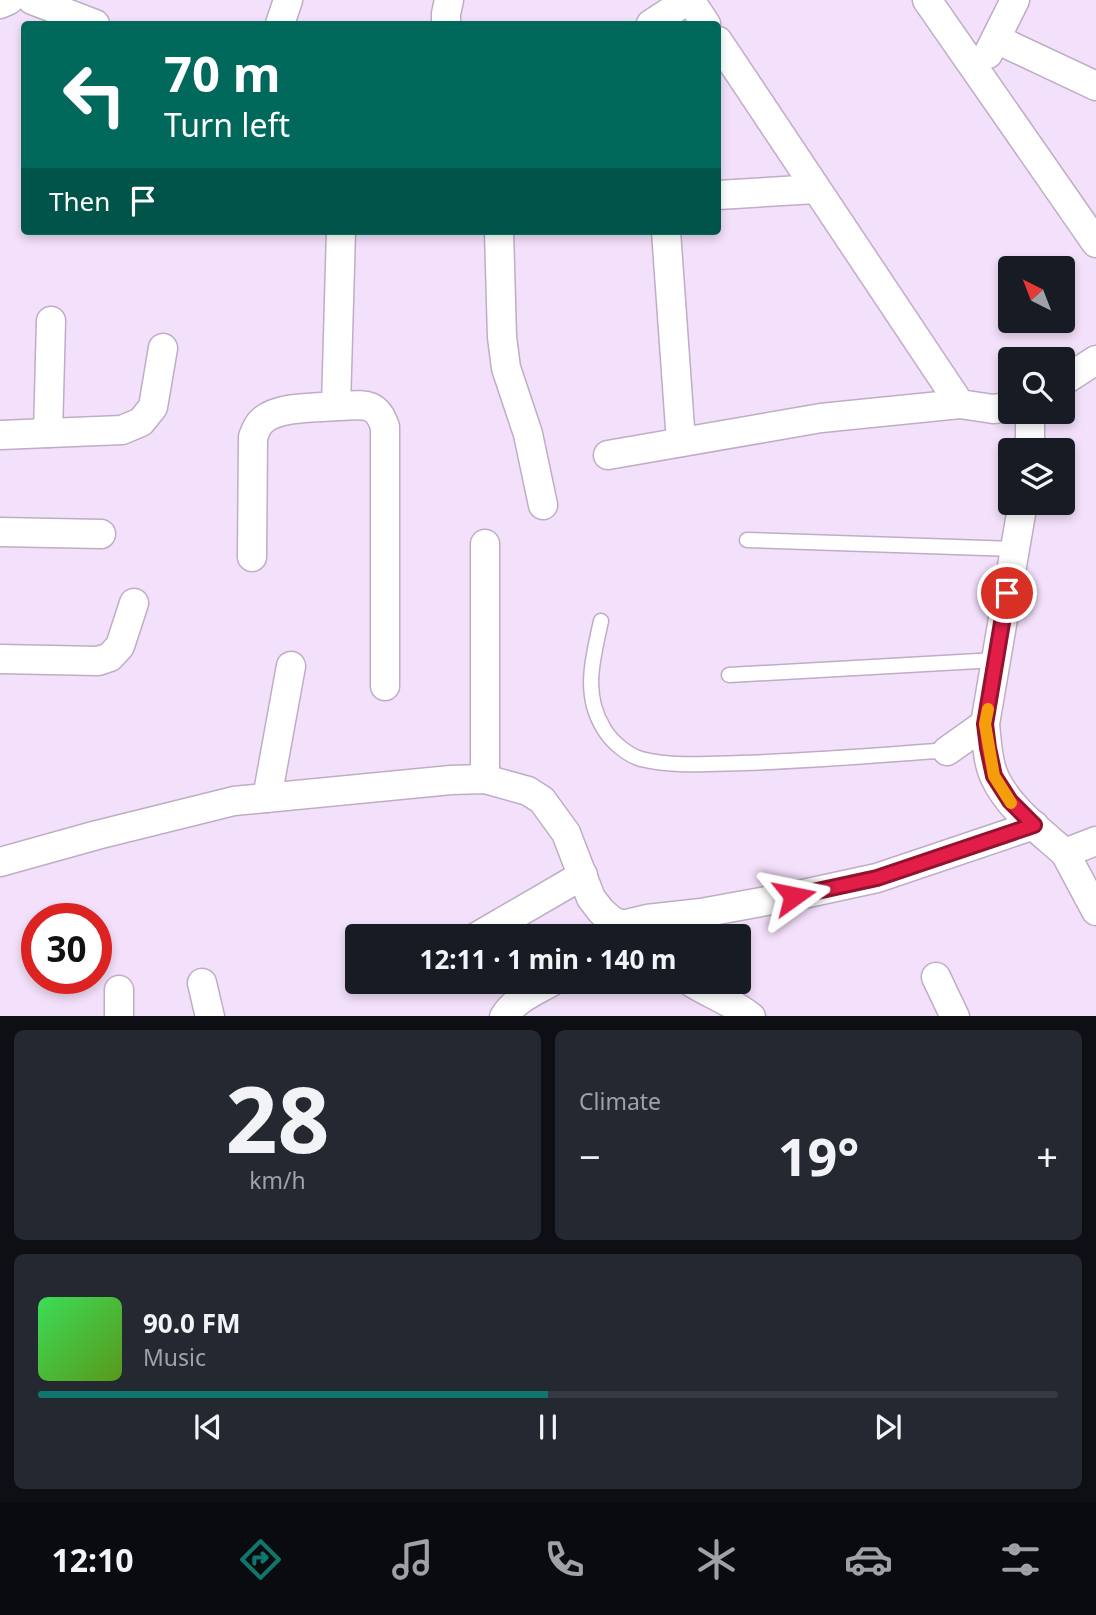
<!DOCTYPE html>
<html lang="en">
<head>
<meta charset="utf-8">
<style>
	:root { --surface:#171b24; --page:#242831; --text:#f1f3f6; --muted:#9ea1a6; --line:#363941; --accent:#0f766e }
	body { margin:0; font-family:"Noto Sans",sans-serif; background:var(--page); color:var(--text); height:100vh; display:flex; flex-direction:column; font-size:26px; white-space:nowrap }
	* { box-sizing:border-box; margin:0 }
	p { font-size:23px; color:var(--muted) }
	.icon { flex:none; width:38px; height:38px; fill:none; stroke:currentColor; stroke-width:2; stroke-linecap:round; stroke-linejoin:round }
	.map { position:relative; height:1016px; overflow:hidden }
	.side { display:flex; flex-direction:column; gap:14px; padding:14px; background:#0d0f14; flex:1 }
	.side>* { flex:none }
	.hud { position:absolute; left:21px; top:21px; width:700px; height:214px; border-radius:7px; box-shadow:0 4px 10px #0003; background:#00695c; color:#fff; overflow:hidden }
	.needle { width:46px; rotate:318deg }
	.fabs { position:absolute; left:998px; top:256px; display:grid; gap:14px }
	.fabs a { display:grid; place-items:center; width:77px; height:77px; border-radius:7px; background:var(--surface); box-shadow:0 4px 10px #0003; font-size:35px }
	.speed { position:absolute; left:21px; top:903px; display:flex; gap:14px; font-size:35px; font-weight:700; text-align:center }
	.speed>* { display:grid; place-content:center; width:91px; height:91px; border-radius:50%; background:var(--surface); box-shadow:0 4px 10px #0003; line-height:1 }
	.speed .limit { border:10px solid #d22; background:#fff; color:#111 }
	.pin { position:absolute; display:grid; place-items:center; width:60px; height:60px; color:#fff; margin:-30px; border:4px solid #fff; border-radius:50%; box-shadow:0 2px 7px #0007 }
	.me { position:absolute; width:77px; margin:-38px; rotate:78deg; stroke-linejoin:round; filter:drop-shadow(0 0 5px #0008) }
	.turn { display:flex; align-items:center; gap:24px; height:147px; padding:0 28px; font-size:32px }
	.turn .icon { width:91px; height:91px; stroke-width:2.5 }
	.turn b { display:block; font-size:49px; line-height:60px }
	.then { display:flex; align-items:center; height:66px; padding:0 28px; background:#0003; gap:14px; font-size:26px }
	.big { font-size:52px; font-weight:700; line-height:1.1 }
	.side .card { flex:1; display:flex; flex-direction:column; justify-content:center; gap:10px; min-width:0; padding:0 24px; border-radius:10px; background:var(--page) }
	.side .dial { align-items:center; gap:0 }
	.dial b { font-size:91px; line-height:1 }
	.song { display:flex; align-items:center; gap:21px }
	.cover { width:84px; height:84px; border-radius:10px; background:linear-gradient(135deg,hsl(130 70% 55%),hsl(90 70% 35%)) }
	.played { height:7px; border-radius:4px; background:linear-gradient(90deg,var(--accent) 50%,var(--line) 50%) }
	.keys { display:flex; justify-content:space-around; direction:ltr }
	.heat { display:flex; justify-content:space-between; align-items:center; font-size:38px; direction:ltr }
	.side .tiles { flex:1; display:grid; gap:14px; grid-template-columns:1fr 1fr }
	.card:last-child { grid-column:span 2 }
	.trip { position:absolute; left:345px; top:924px; width:406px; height:70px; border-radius:7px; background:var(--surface); box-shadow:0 4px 10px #0003; font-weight:700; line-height:70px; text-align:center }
	.tabs { display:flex; height:112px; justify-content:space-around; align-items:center; background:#090b0e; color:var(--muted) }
	.tabs .icon { width:49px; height:49px }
	.tabs .on { color:var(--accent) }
	.tabs b { font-size:32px; color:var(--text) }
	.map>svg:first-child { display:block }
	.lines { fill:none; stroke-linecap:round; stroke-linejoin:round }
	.lane-casing { stroke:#bfadc6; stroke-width:17 }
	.street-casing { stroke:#bfadc6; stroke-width:31 }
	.lane { stroke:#fff; stroke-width:14 }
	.street { stroke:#fff; stroke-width:28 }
	.route-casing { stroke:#92132f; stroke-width:18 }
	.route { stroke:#e11d48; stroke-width:12 }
	.slow { stroke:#f59e0b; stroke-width:12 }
</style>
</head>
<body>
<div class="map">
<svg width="1096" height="1017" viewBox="0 0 1096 1017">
	<rect width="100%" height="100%" fill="#f3e0fa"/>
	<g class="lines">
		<g class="lane-casing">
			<g id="lane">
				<path d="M747 540 1015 549"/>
				<path d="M601 621C593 658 582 694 604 729 611 741 627 755 641 759 673 767 709 764 742 763 812 761 881 755 950 750"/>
				<path d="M729 675 996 660"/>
			</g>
		</g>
		<g class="street-casing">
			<g id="street">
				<path d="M32 0 95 24"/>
				<path d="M690 0 706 24"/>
				<path d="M927 0 1096 243"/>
				<path d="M0 4 9 0"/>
				<path d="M280 24 288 0"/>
				<path d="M446 24V14L449 0"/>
				<path d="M651 24 688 0"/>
				<path d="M996 39 1096 86"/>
				<path d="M718 41 960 404 993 409 1010 407"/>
				<path d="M988 54 1015 0"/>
				<path d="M718 195 816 189"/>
				<path d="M499 231 502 337 506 368 528 434 543 505"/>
				<path d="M666 231 681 442"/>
				<path d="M1062 382 1096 360"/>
				<path d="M336 406C361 406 376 399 385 427V686"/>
				<path d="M1030 411V450"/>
				<path d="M48 433 51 321"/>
				<path d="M0 435 122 430 141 422 153 407 163 348"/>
				<path d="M608 455 821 418 960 404"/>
				<path d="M1023 502 985 724C987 741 987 762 995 778 1009 808 1040 831 1065 853"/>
				<path d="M0 532 101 534"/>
				<path d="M252 557 253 437C255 432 257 426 261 422 276 406 315 408 336 406L341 231"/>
				<path d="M0 659 98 661 110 657 120 646 134 603"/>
				<path d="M947 751 985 724"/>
				<path d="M485 779V544"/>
				<path d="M267 798 291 666"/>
				<path d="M1096 841 1065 853 1096 911"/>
				<path d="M0 862 97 835 234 801 451 780 485 779 528 791 542 800 566 833 591 898 601 911 611 920 622 925 647 919 701 913 794 896 877 878 1034 825"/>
				<path d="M478 936 583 875"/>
				<path d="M936 977 955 1017"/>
				<path d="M691 982C711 995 733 1002 751 1017"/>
				<path d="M202 983 210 1017"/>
				<path d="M119 990V1017"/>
				<path d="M504 1017C515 999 534 992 551 982"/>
			</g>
		</g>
		<use href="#lane" class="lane"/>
		<use href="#street" class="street"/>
	</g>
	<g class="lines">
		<g class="route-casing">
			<path id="route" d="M794 896 877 878 1034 825 1010 801 994 776 988 748 985 724 1007 593"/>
		</g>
		<use href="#route" class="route"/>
		<path class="slow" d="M988 709 985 724 994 776 1011 803"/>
	</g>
</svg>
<div class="fabs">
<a><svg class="needle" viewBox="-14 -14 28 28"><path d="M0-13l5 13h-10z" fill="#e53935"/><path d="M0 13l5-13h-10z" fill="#9ea1a6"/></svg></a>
<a><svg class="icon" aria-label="search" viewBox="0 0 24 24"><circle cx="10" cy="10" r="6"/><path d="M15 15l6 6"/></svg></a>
<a><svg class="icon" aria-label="layers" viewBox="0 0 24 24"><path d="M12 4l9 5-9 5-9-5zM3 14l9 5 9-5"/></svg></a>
</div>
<div class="speed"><div class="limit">30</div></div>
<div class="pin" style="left:1007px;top:593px;background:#d93025"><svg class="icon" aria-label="arrive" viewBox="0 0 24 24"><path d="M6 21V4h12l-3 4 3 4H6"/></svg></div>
<svg class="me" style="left:794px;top:896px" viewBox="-20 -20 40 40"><path d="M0-17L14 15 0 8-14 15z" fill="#e11d48" stroke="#fff" stroke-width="4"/></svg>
<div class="trip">12:11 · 1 min · 140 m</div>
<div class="hud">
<div class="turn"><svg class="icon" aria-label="left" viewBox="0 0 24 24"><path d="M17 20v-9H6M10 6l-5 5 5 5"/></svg><div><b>70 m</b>Turn left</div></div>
<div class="then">Then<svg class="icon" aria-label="arrive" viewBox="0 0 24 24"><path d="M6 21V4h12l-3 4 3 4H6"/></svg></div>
</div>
</div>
<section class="side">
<div class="tiles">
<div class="card dial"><b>28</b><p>km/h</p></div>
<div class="card"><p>Climate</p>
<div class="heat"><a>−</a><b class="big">19°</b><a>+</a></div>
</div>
<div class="card">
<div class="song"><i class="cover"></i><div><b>90.0 FM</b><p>Music</p></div></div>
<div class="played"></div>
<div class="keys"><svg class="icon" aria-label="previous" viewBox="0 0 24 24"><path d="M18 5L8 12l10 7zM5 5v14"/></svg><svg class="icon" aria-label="pause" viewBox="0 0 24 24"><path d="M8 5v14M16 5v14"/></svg><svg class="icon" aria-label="next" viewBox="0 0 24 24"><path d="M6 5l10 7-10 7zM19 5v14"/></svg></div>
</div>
</div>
</section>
<nav class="tabs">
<b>12:10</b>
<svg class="icon on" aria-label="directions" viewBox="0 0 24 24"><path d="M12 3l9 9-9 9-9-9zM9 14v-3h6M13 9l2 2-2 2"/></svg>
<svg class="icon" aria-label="music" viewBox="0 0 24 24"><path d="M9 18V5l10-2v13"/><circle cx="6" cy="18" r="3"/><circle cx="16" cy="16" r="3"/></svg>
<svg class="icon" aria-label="phone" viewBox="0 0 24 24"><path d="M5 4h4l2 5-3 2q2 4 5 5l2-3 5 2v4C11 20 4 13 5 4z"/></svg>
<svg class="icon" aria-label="climate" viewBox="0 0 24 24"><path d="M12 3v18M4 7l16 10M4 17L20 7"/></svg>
<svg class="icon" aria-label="car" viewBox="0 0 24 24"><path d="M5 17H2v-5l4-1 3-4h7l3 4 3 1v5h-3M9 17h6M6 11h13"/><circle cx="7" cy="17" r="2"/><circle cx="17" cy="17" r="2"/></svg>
<svg class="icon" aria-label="filters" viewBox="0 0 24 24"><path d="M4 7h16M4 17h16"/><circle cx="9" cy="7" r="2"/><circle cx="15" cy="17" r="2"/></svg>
</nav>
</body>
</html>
